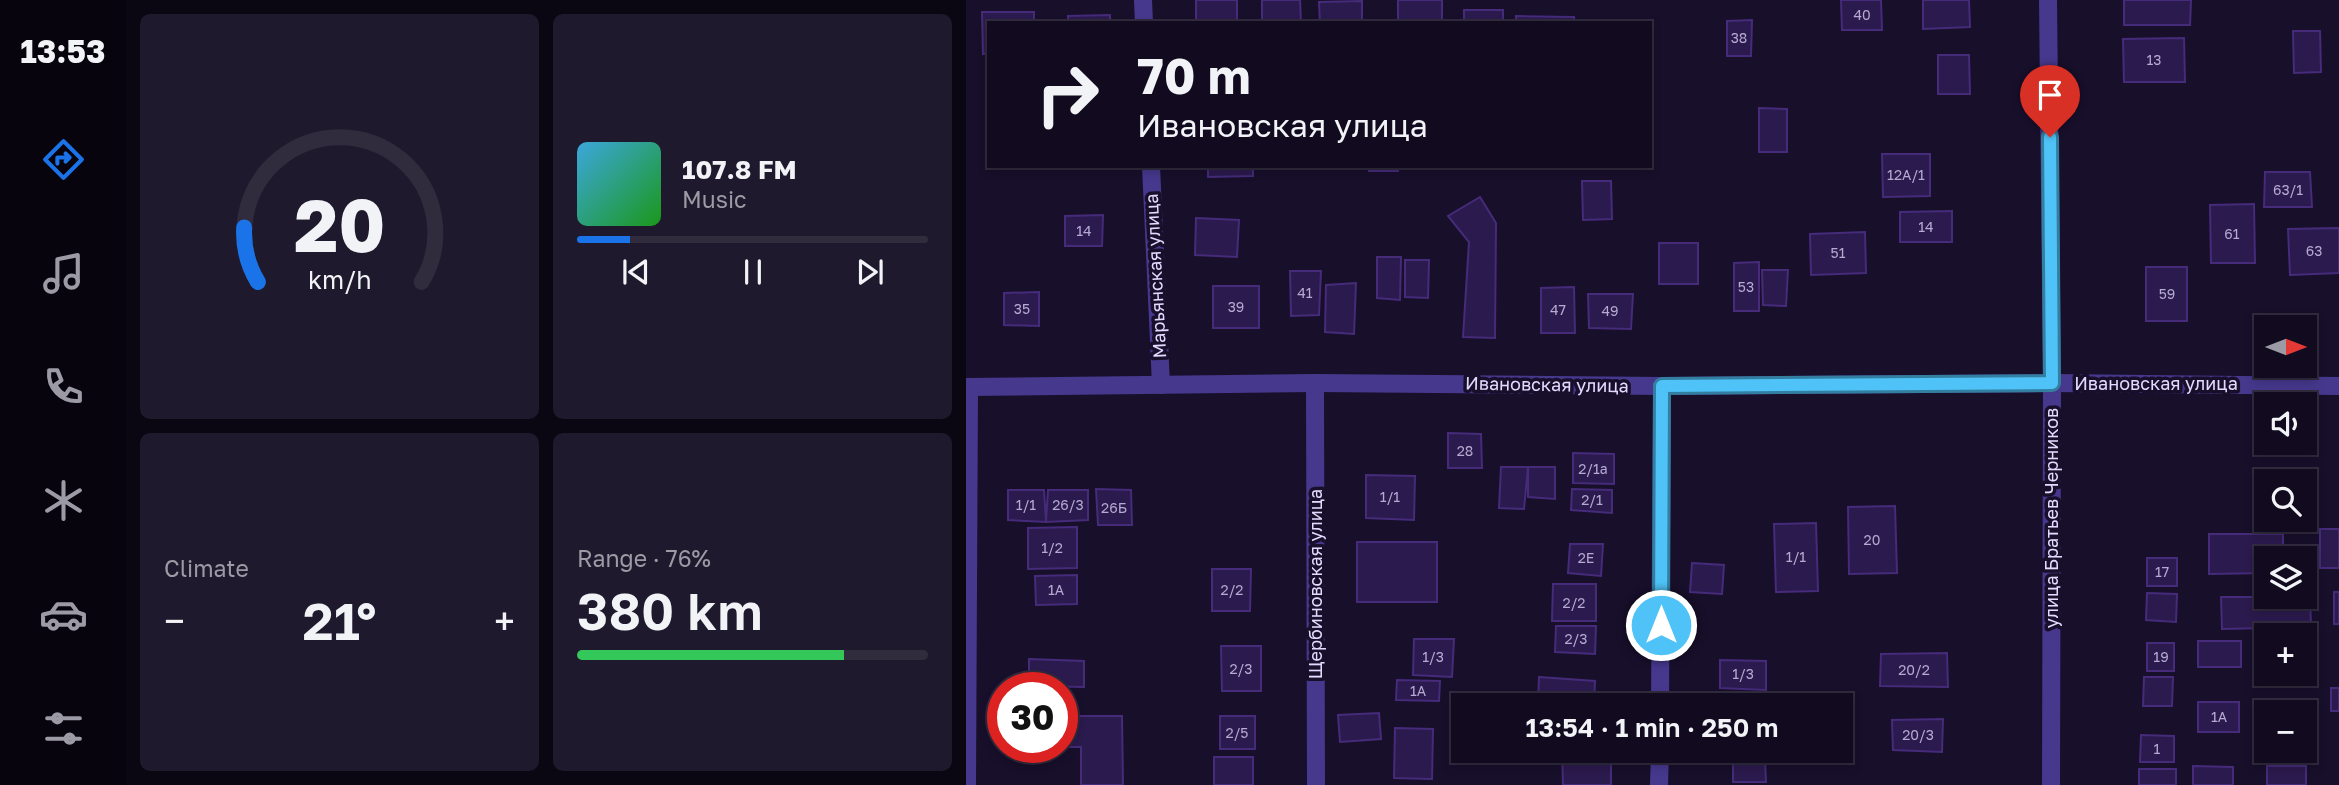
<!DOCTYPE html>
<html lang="en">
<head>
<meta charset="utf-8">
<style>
	:root { --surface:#120b20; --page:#1f192d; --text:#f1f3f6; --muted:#9c9ba5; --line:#312b3e; --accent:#1a73e8 }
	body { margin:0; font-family:"Golos Text",sans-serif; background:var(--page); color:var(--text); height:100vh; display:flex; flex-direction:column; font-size:26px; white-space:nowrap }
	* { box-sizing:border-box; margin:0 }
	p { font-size:23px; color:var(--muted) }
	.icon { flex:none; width:38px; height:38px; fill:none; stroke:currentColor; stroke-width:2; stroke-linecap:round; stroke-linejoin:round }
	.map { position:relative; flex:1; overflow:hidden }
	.details { display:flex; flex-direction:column; gap:14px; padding:14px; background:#0a0612; width:840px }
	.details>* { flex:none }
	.banner { position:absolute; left:21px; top:21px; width:665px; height:147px; border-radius:0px; box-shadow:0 4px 10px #0003,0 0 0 2px var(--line); background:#120b20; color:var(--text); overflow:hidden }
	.needle { width:46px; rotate:90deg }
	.controls { position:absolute; left:1288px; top:315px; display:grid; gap:14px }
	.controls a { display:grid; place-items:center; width:63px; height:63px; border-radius:0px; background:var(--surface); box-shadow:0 4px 10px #0003,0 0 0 2px var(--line); font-size:35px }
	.speed { position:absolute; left:21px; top:672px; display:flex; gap:14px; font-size:35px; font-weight:700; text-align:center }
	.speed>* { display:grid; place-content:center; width:91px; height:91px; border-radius:50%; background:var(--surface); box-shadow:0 4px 10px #0003,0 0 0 2px var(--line); line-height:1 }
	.speed .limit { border:10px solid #d22; background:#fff; color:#111 }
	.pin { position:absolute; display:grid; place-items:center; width:60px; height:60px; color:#fff; margin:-72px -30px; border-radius:50% 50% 50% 0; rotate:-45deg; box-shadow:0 0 7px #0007 }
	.pin .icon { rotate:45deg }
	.me { position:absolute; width:77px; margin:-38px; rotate:0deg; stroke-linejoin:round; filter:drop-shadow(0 0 5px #0008) }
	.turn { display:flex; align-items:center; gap:24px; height:147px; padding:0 35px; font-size:32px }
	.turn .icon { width:91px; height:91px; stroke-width:2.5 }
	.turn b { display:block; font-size:49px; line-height:60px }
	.big { font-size:52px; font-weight:600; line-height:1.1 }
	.details .card { flex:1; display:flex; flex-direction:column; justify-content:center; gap:10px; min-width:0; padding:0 24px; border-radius:10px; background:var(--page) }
	.details .dial { align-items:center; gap:0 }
	.dial svg { height:182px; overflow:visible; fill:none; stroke:var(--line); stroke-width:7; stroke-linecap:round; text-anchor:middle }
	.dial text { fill:var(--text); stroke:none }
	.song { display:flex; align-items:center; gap:21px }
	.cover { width:84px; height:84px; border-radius:10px; background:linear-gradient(135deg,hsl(200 70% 55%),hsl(120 70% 35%)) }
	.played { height:7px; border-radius:4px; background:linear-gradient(90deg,var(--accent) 15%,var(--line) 15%) }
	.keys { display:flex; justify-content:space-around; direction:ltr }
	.heat { display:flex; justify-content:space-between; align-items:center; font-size:38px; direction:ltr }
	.charge { height:10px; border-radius:5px; background:linear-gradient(90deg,#34c759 76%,var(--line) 0) }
	.details .tiles { flex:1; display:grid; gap:14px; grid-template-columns:repeat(2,1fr) }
	.trip { position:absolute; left:485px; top:693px; width:402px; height:70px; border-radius:0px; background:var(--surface); box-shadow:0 4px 10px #0003,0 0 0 2px var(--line); font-weight:600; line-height:70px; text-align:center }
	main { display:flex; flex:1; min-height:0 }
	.tab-bar { display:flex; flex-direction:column; width:126px; justify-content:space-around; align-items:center; background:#07040d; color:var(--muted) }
	.tab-bar .icon { width:49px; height:49px }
	.tab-bar .active { color:var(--accent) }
	.tab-bar b { font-size:32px; color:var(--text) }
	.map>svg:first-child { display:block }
	.building { fill:#2b1a4d; stroke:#452b7a; stroke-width:2 }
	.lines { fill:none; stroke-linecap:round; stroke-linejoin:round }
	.minor { stroke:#46388d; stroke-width:18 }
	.route-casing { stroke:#337fa1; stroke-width:18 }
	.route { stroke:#4fc3f7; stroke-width:12 }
	.labels { text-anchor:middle; stroke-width:7; stroke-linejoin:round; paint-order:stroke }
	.number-label { font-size:14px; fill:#b4aad2 }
	.street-label { font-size:18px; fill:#e2daff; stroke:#180f2b }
</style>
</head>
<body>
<main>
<nav class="tab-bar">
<b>13:53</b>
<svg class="icon active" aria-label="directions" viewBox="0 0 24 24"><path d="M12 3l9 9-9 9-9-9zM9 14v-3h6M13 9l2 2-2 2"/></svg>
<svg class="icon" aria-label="music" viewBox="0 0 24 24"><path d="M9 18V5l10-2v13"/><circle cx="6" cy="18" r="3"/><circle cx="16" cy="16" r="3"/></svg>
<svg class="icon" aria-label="phone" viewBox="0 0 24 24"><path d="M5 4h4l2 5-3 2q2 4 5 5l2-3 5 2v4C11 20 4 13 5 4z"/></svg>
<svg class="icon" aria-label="climate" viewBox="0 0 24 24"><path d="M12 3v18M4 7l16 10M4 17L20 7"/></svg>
<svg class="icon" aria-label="car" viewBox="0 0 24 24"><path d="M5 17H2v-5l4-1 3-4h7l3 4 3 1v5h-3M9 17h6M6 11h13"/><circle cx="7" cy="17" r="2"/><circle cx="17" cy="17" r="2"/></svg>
<svg class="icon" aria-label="filters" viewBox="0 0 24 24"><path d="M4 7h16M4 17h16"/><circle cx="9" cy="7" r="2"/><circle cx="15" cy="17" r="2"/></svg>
</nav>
<section class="details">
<div class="tiles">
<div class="card dial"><svg viewBox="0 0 100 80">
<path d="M14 69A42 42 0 1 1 86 69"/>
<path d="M14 69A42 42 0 0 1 8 45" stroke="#1a73e8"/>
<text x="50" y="56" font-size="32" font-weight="700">20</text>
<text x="50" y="72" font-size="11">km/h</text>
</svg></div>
<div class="card">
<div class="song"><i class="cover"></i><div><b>107.8 FM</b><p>Music</p></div></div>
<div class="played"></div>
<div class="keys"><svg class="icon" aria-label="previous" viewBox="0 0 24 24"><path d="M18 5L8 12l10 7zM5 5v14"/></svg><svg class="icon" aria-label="pause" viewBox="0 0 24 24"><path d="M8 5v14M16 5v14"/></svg><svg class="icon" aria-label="next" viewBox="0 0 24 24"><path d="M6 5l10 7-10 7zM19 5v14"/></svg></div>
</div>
<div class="card"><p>Climate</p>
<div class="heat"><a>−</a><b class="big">21°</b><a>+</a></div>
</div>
<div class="card"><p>Range · 76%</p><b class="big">380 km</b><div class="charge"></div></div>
</div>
</section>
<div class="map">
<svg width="1373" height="785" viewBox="0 0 1373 785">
	<rect width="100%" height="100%" fill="#180f2b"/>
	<g class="building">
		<rect x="230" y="0" width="41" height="23"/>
		<path d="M296 0H334L335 23H296Z"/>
		<rect x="432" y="0" width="44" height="23"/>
		<path d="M875 0H915L916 30H876Z"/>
		<path d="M957 0H1003L1004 27 957 29Z"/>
		<path d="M1158 0H1225L1224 25H1158Z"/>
		<path d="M396 1V23H354L353 2Z"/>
		<rect x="498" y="10" width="39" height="13"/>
		<path d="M16 12H68V23H23V53L17 54Z"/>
		<path d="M144 15V23H102V16Z"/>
		<path d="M550 16 608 17V23H550Z"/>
		<path d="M786 20 785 56H761V21Z"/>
		<path d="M1327 31H1354L1355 72 1328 73Z"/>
		<path d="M1218 38 1219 82H1158L1157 39Z"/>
		<path d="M972 55H1003L1004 94H972Z"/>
		<path d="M793 108 821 109V152H793Z"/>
		<path d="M916 154H964V196L917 197Z"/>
		<path d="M242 166H287V176L242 177Z"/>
		<path d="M403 166H431L432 171H403Z"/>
		<path d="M1299 172H1344L1346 207H1298Z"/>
		<path d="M616 181H645L646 219 617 220Z"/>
		<path d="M514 197 530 223 529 338 497 337 503 242 482 216Z"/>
		<path d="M1288 204 1289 263H1245L1244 205Z"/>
		<path d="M986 211V242H934V212Z"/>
		<path d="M137 215 136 246H99V216Z"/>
		<path d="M230 218 273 220 271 257 229 255Z"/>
		<path d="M1373 228V273L1324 275 1322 229Z"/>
		<path d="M899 232 900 273 845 275 844 234Z"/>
		<rect x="693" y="243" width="39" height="41"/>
		<path d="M411 257H435L434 300 411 298Z"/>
		<path d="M439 260H463L462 298 439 297Z"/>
		<path d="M793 262V311H768V263Z"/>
		<rect x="1180" y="267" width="41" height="54"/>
		<path d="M796 270H822L820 306 797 305Z"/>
		<path d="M324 271H355L353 315 325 316Z"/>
		<path d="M390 283 388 334 359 332 360 285Z"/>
		<rect x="247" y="286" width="46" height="42"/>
		<path d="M608 287 609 333H575V288Z"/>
		<path d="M73 292V326L38 325V293Z"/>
		<path d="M622 294H667L665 329 623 328Z"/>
		<path d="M482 433 515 434 516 468H482Z"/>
		<path d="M607 453 648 454V484L607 483Z"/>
		<path d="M535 467H562L558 509 533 508Z"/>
		<path d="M562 467H589V499L562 497Z"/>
		<path d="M400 475 449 476 448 520 400 518Z"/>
		<path d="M130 489 165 490 166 525H132Z"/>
		<path d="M606 489 646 490V513L605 510Z"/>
		<path d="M42 490H78L80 522 42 520Z"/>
		<path d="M82 490H122V520L80 522Z"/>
		<path d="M929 506 931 573 883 574 882 507Z"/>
		<path d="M850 523 852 591 810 592 808 524Z"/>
		<path d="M111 527V568L62 569V528Z"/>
		<rect x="1354" y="529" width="19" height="39"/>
		<path d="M1243 534H1317V558H1300V573L1243 574Z"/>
		<rect x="391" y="542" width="80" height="60"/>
		<path d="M604 544H637L635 576 602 573Z"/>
		<rect x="1181" y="558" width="30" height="28"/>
		<path d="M726 563 758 565 756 594 724 592Z"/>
		<path d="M246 569H285L284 611H246Z"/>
		<path d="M111 575V604L70 605 69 576Z"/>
		<path d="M587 584H630V621H586Z"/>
		<rect x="1368" y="592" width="5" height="32"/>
		<path d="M1181 593 1211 594 1210 622 1180 620Z"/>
		<path d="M1339 595H1344L1345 627 1256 629 1255 597H1339Z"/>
		<path d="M590 626H630L629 654 589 652Z"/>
		<path d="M448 639H488L486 677 447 675Z"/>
		<path d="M1339 640H1345L1344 671H1339Z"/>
		<rect x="1232" y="641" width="43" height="26"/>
		<rect x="1181" y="643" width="27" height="28"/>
		<path d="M255 646H295V691H256Z"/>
		<path d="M981 653 982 687 914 686 915 654Z"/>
		<path d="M63 659 118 661V687L63 686Z"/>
		<path d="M754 660 800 661V690L754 688Z"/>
		<path d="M573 677 629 681 628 705 572 702Z"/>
		<path d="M1178 677H1207L1206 706H1177Z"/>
		<path d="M431 680 474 681 473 701 430 700Z"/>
		<rect x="1365" y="688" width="8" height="23"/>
		<path d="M1303 700H1343L1342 734H1339V712H1303Z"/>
		<rect x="1232" y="702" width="41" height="30"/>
		<path d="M413 713 415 739 374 742 372 715Z"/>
		<path d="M96 716H156L157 785H115V747H96Z"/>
		<rect x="254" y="716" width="35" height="33"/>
		<path d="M977 719 976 752 927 750 926 720Z"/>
		<path d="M429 728 467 729 466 779 428 778Z"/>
		<path d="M1175 735 1208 736V762H1174Z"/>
		<path d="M596 751H645V785H597Z"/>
		<rect x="248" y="757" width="39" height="28"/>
		<path d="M767 759H799L800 782H767Z"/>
		<path d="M1227 766 1267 767V785H1227Z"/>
		<rect x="1301" y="766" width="39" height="19"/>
		<rect x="1173" y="769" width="37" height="16"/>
	</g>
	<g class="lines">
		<g class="minor">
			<path d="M177 0 178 23"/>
			<path d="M1082 0 1086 383 1085 785"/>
			<path d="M185 166 195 385"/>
			<path d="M349 383 350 785"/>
			<path d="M0 387 349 383 696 386 1086 383 1373 386"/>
			<path d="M694 705 696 386"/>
			<path d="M1 785 3 387"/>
			<path d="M693 785 694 751"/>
		</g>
	</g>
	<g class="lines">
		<g class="route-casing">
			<path id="route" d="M695 625 696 386 1086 383 1084 137"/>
		</g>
		<use href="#route" class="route"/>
	</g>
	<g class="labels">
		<g class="number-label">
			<text x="896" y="20">40</text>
			<text x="773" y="43">38</text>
			<text x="1188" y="65">13</text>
			<text x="940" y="180">12А/1</text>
			<text x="1322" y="195">63/1</text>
			<text x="960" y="232">14</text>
			<text x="118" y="236">14</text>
			<text x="1266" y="239">61</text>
			<text x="1348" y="256">63</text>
			<text x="872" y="258">51</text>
			<text x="780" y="292">53</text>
			<text x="339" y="298">41</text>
			<text x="1201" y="299">59</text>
			<text x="270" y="312">39</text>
			<text x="56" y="314">35</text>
			<text x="592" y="315">47</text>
			<text x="644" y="316">49</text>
			<text x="499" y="456">28</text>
			<text x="627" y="474">2/1а</text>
			<text x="424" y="502">1/1</text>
			<text x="626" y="505">2/1</text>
			<text x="60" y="510">1/1</text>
			<text x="102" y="510">26/3</text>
			<text x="148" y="513">26Б</text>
			<text x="906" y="545">20</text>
			<text x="86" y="553">1/2</text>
			<text x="830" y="562">1/1</text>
			<text x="620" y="563">2Е</text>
			<text x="1196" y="577">17</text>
			<text x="90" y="595">1А</text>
			<text x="266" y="595">2/2</text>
			<text x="608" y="608">2/2</text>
			<text x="610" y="644">2/3</text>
			<text x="467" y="662">1/3</text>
			<text x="1195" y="662">19</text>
			<text x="275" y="674">2/3</text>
			<text x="948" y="675">20/2</text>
			<text x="777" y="679">1/3</text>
			<text x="452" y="696">1А</text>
			<text x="1253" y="722">1А</text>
			<text x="271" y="738">2/5</text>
			<text x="952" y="740">20/3</text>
			<text x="1191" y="754">1</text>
		</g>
		<g class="street-label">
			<text transform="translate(190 276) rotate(-93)" y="6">Марьянская улица</text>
			<text x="1190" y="390">Ивановская улица</text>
			<text transform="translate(581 385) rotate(1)" y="6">Ивановская улица</text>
			<text transform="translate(1086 518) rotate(-90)" y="6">улица Братьев Черников</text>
			<text transform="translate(350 584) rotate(-90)" y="6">Щербиновская улица</text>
		</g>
	</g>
</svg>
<div class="controls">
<a><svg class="needle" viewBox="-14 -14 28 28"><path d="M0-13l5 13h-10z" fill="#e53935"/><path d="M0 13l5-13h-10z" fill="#9c9ba5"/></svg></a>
<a><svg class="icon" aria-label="sound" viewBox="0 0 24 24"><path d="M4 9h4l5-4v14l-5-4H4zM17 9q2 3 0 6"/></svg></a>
<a><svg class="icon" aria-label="search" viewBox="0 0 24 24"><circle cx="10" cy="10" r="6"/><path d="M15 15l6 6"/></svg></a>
<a><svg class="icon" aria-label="layers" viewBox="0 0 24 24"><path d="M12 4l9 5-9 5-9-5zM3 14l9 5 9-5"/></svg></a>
<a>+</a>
<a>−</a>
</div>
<div class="speed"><div class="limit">30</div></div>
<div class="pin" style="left:1084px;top:137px;background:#d93025"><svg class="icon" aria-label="arrive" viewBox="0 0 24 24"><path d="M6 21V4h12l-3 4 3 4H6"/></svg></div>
<svg class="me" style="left:695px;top:625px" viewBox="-20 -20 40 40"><circle r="17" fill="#4fc3f7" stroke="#fff" stroke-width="3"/><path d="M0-11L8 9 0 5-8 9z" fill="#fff"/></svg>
<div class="trip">13:54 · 1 min · 250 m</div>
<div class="banner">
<div class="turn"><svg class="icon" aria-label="right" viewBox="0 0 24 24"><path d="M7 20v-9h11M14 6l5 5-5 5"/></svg><div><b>70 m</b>Ивановская улица</div></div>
</div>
</div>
</main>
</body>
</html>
